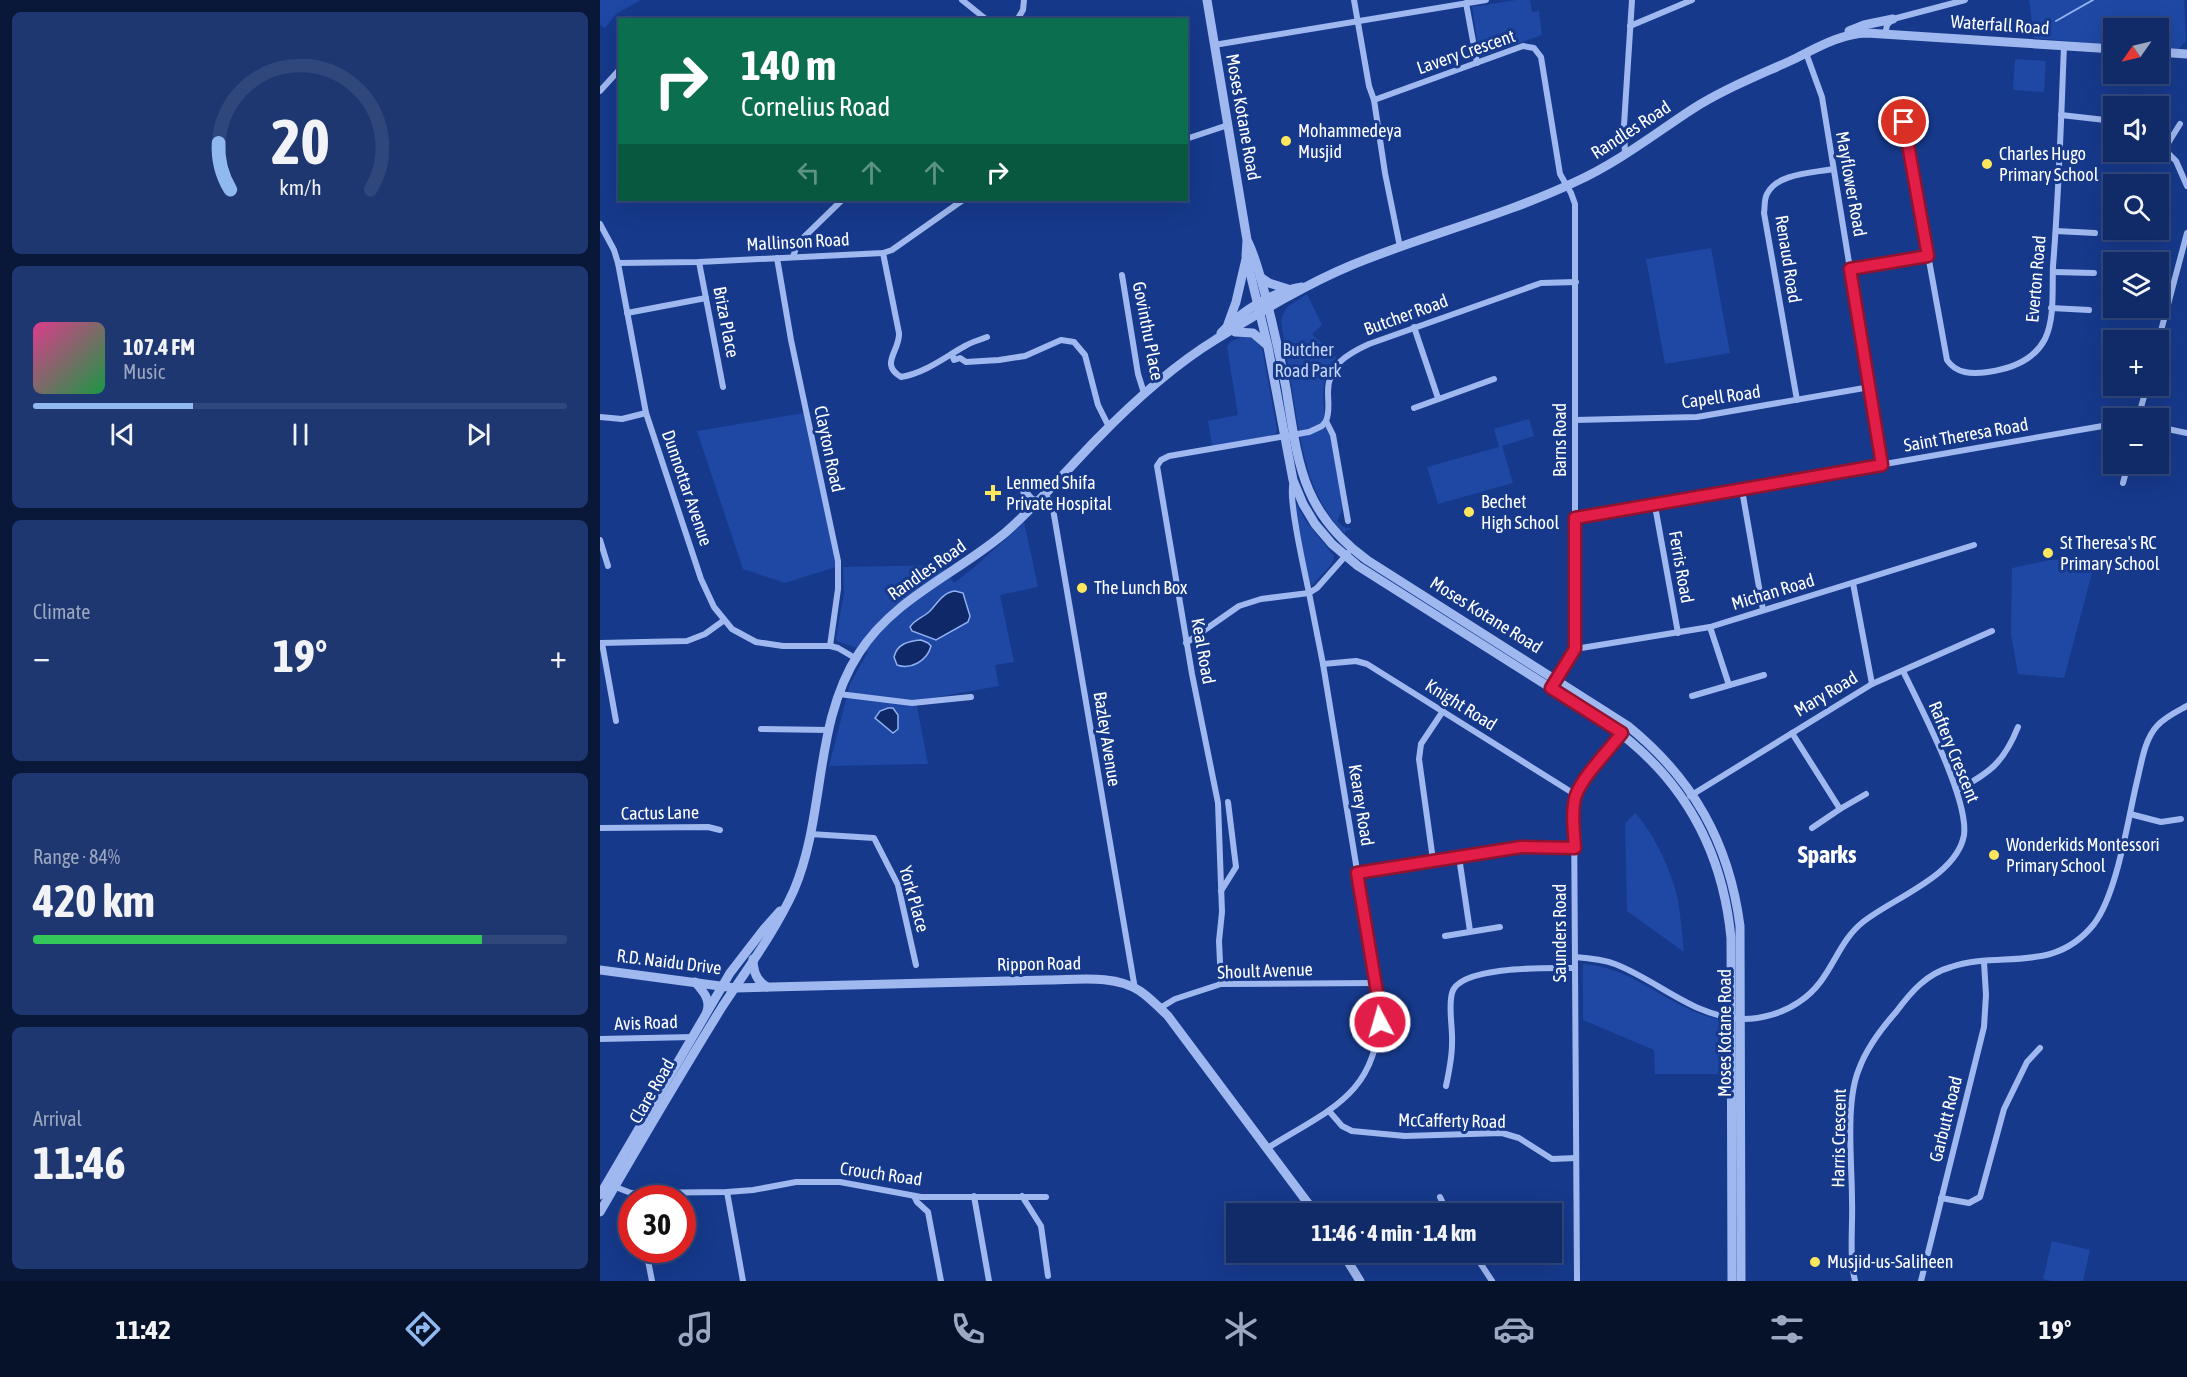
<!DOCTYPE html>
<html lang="en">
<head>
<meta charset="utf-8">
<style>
	:root { --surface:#102b68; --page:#1e3771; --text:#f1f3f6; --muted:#9ca7c0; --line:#30477c; --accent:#90b9f0 }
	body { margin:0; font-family:"Asap Condensed",sans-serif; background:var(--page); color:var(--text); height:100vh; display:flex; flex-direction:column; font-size:22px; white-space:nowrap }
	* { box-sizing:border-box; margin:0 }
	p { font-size:20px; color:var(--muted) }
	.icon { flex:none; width:33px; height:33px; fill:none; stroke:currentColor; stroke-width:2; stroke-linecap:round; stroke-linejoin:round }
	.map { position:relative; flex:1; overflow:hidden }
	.panel { display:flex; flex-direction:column; gap:12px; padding:12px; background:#091839; width:600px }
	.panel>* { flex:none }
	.top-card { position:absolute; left:18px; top:18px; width:570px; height:183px; border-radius:0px; box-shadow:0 6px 24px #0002,0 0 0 2px var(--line); background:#0b6e4f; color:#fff; overflow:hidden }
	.needle { width:39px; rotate:236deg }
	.fabs { position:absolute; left:1503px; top:18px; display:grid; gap:12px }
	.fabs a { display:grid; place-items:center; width:66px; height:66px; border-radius:0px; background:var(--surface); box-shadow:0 6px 24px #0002,0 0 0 2px var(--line); font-size:30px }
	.speed { position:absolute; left:18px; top:1185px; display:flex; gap:12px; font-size:30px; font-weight:700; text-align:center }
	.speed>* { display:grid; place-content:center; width:78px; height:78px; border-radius:50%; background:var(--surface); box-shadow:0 6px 24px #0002,0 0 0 2px var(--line); line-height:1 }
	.speed .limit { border:9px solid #d22; background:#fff; color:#111 }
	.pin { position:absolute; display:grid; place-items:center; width:51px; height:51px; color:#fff; margin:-26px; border:3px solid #fff; border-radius:50%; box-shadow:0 2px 6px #0007 }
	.me { position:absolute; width:66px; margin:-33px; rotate:354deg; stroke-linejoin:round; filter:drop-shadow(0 0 4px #0008) }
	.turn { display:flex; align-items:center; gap:21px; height:126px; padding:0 24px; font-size:27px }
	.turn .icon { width:78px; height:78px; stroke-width:2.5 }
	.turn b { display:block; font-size:42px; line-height:51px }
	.lanes { display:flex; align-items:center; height:57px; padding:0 24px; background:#0003; justify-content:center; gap:30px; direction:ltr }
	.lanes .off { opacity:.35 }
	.big { font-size:45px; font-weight:700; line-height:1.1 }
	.panel .tile { flex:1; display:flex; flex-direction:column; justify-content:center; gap:9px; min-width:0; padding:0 21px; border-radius:9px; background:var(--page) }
	.panel .dial { align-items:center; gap:0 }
	.dial svg { height:156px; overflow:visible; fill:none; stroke:var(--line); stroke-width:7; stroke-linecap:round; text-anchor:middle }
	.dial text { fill:var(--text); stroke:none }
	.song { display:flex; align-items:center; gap:18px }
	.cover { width:72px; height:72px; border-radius:9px; background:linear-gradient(135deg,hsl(330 70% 55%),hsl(140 70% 35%)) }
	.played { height:6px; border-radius:3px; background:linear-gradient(90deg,var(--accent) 30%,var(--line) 30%) }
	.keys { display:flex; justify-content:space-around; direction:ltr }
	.heat { display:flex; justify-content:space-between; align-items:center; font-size:33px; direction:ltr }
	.charge { height:9px; border-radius:4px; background:linear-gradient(90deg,#34c759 84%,var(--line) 0) }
	.trip { position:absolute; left:626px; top:1203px; width:336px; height:60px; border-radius:0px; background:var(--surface); box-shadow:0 6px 24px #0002,0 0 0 2px var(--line); font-weight:700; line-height:60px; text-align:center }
	.tabs { display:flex; height:96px; justify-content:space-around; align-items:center; background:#06112a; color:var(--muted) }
	.tabs .icon { width:42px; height:42px }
	.tabs .current { color:var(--accent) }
	.tabs b { font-size:27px; color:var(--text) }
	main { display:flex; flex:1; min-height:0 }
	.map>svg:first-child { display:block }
	.green { fill:#1e48a4 }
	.water { fill:#0e2868; stroke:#91b0f2; stroke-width:1.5 }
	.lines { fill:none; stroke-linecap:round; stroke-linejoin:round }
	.stream { stroke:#91b0f2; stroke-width:2 }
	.minor { stroke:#9fb8ef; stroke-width:6 }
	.tertiary { stroke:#9fb8ef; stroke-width:9 }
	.route-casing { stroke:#92132f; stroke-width:15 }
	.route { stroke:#e11d48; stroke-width:10 }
	.poi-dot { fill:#ffe75d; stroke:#16398b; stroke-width:2 }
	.labels { text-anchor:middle; stroke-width:6; stroke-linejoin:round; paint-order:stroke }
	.street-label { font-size:18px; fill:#fff; stroke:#16398b }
	.poi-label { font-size:18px; fill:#fff; stroke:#16398b; text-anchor:start }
	.park-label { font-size:18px; fill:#c5d6fb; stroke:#16398b }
	.district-label { font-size:24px; font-weight:bold; fill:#fff; stroke:#16398b }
</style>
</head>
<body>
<main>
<section class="panel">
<div class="tile dial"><svg viewBox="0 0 100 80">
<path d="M14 69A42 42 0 1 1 86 69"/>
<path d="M14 69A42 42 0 0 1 8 45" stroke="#90b9f0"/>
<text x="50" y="56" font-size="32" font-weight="700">20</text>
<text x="50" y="72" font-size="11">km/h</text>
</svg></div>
<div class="tile">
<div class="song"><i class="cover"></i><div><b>107.4 FM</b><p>Music</p></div></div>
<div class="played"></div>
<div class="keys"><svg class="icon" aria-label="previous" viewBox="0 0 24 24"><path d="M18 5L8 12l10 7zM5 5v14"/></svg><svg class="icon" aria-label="pause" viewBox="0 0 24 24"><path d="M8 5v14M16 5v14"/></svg><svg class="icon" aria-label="next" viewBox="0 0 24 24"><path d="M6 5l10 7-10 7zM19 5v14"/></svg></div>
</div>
<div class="tile"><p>Climate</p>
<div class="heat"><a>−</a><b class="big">19°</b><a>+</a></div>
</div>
<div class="tile"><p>Range · 84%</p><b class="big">420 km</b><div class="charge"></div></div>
<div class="tile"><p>Arrival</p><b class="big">11:46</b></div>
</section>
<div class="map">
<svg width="1587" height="1281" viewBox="0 0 1587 1281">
	<rect width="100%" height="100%" fill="#16398b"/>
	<g class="green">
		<path d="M0 0H41L16 14 5 28 0 25Z"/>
		<path d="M916 0H930L932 12 939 11 942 35 880 57 872 7Z"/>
		<path d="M1429 0H1584L1586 41 1578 50 1559 48 1558 28H1514L1513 45 1434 38Z"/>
		<path d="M1415 59 1446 61 1444 92 1413 90Z"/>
		<path d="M1111 248 1130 353 1065 364 1046 259Z"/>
		<path d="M707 294 722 325 712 334 736 357C718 385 723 398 727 429L730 433 743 508 737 521 743 527 753 529 745 531V534C709 498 702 450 694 402 690 375 685 348 681 320L686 308Z"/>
		<path d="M644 336 651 337 662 348 677 430 675 435 612 446 608 421 638 415 627 347 630 342Z"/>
		<path d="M204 413 239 566 185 583 143 569 97 431Z"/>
		<path d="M929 419 934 436 902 446 913 483 838 504 827 467 899 447 894 429Z"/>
		<path d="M693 497 705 520 734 556 732 564 712 585 709 580Z"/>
		<path d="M424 522 438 587 400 595 414 662 395 665 399 686 316 701 328 764 229 766 250 684 268 652 237 641 236 638 244 593 243 567 342 565 354 583 377 565Z"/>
		<path d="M1496 558 1464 678 1418 674 1411 634 1412 568 1449 560Z"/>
		<path d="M1035 813C1053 831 1074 876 1078 901 1081 918 1082 935 1084 952L1027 911 1025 824Z"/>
		<path d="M983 964C1037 967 1074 1014 1127 1021L1125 1074H1055L1054 1050 983 1020Z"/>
		<path d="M1452 1241 1490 1250 1483 1281H1452L1443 1279Z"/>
	</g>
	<g class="water">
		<path d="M355 591 363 593 370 616 368 622 336 640 312 631 310 627C315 619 322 618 329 612 337 604 343 592 355 591Z"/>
		<path d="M321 640 328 643 331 646C327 661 311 670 297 665L294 657C297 644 308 641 321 640Z"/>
		<path d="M288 708H293L298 715V729L293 733 275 718 280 711Z"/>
	</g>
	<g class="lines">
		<path class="stream" d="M1456 21 1493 0"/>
		<g class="minor">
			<path d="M362 0 387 20"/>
			<path d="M754 0 769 86 774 100 785 173 800 247"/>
			<path d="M866 3 877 63"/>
			<path d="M417 20 423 10 424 0"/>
			<path d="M1030 26 1092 0"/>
			<path d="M1285 35 1287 25 1293 19 1365 0"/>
			<path d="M614 45 886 0"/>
			<path d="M1206 53 1222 97 1282 465"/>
			<path d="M0 91 20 69"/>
			<path d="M774 100 923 46 934 48 941 57 960 174 971 193 975 204V649L954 683"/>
			<path d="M1461 115 1514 121"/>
			<path d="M1304 122 1347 360C1356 374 1372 374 1388 372 1410 369 1434 360 1445 339 1455 318 1452 289 1453 266 1459 193 1461 119 1464 46"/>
			<path d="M586 139 628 125"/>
			<path d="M1558 143 1576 161 1587 186"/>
			<path d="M1565 148 1580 124"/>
			<path d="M1025 155 1024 125 1032 0"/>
			<path d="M0 224 14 250 18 263 46 413 101 579 114 607 132 629 156 642 183 646H230L238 648 255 658"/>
			<path d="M1456 231 1495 233"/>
			<path d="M283 253 299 333C300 351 279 364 301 377 325 373 345 357 365 346 371 342 380 340 387 337"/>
			<path d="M193 257 196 248 201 240 242 200"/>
			<path d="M177 258 191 340 238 561V589L230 646"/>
			<path d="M99 262 123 387"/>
			<path d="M18 263 99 262 283 253 292 250 363 200"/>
			<path d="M1250 269 1328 256"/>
			<path d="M1453 272 1494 273"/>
			<path d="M522 275 538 374 544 393"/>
			<path d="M1451 308 1489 310"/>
			<path d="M27 313 106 298"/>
			<path d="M814 327 838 398"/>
			<path d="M1558 342 1587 233"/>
			<path d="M352 354 354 360 360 358 366 362 399 360 425 356 461 340 474 342 485 355 498 405 509 427"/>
			<path d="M1197 400 1164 213C1165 207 1164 199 1167 194 1177 173 1213 173 1233 169"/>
			<path d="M814 408 894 379"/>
			<path d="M0 417 22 419 46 413"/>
			<path d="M1538 418 1547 386"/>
			<path d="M975 420 1097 417 1270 387"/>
			<path d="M1558 427 1587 433"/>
			<path d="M1523 483 1528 464"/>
			<path d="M1142 490 1163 610"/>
			<path d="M446 495 453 509 535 989"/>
			<path d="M1055 506 1078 633"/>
			<path d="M975 518 1514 424"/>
			<path d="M748 521 733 435 726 421C730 412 728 403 728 392 728 365 747 354 769 344L941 283 976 282"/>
			<path d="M0 540 8 566"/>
			<path d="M1253 583 1272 684"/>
			<path d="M1110 627 1129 685"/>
			<path d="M0 643 87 641 105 634 123 621"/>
			<path d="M2 643 16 721"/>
			<path d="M586 643 639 606 661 599 709 593C705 573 687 496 693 481"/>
			<path d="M975 649 1110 627 1374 545"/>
			<path d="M723 664 756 661 767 664 976 795"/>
			<path d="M239 694 312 703 371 697"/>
			<path d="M1092 696 1164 675"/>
			<path d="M161 729 229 730"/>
			<path d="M1192 733 1240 809 1212 828"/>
			<path d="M1357 790C1390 773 1404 762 1418 727"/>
			<path d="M1090 796 1272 684 1392 631"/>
			<path d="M1240 809 1266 794"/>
			<path d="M1530 814 1561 822 1581 819"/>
			<path d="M0 828 108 827 120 830"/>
			<path d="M210 834 274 838 298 885 316 965"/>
			<path d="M859 857 870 931"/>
			<path d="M833 860 819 759 821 744 843 711"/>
			<path d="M757 873 903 849 921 847 975 848"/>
			<path d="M621 891 636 867 628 802"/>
			<path d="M845 936 900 927"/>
			<path d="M975 957C989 958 1002 959 1015 964 1059 981 1093 1017 1143 1019 1162 1019 1183 1013 1199 1002 1232 981 1235 944 1263 922 1293 898 1357 876 1364 835 1369 799 1320 706 1303 671"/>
			<path d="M621 984 619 941 622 912 618 803 592 674 557 466 561 460 569 456 709 432 722 426 726 421"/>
			<path d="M560 1008 575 999 621 984 775 983"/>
			<path d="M0 1039 93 1037"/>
			<path d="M846 1086C849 1072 852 1058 852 1044 853 1028 848 1008 852 993 859 965 951 968 975 968"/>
			<path d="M729 1111 742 1126 752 1131 805 1136 902 1133 919 1138 952 1159 976 1158"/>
			<path d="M666 1149C730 1109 778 1095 780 1010L723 664 709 593 717 588 748 553"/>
			<path d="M13 1186 31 1193 127 1192 153 1190 196 1182H240L321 1197H446"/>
			<path d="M127 1192 143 1281"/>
			<path d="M314 1196 317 1202 328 1212 341 1281"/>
			<path d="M374 1196 389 1281"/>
			<path d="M422 1196 441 1226 448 1276"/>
			<path d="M840 1197 848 1214"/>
			<path d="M1341 1198 1369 1203 1380 1197 1404 1109 1427 1062 1440 1048"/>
			<path d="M46 1250 52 1281"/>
			<path d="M873 1252 892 1281"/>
			<path d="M977 1281 974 808 976 795 980 787 1028 726"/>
			<path d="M1255 1281C1249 1255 1253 1226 1252 1200 1252 1163 1245 1102 1259 1069 1267 1047 1281 1029 1296 1012 1311 992 1326 974 1351 967 1401 950 1453 975 1494 924 1518 892 1528 817 1538 777 1542 760 1545 739 1557 726 1565 717 1576 712 1587 706"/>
			<path d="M1321 1281 1384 1027 1386 995 1384 962"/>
		</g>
		<g class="tertiary">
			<path d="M607 0 647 240 646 256 668 347 693 480 703 504 715 524 732 544 758 566 1003 721C1080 773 1122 845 1131 938L1132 1281"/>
			<path d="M1249 31 1264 25 1293 19"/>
			<path d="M1558 52 1587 54"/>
			<path d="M648 242C656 258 660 276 665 294 673 325 680 356 686 388 698 462 701 512 767 560L1028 726C1093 779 1129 842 1140 926L1141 1281"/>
			<path d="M660 277 669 283 688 289"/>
			<path d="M628 324 636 302 646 259"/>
			<path d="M635 332 653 333 667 345"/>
			<path d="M621 333C641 311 672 292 702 287"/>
			<path d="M425 493 431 500 438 502"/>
			<path d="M153 959C153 971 156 981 167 987"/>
			<path d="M0 970 135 988 447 980C476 980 514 974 540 991 550 998 559 1007 568 1016L716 1214"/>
			<path d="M95 982C102 990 111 999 107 1011"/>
			<path d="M0 1195 130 973 164 929 180 911"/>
			<path d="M0 1212C40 1143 80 1075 122 1007 147 969 175 932 194 890 226 815 213 723 259 653 294 598 358 573 406 532 439 503 466 471 496 440 532 403 571 367 615 340 659 313 704 285 752 265 825 235 903 216 975 182 1017 163 1053 135 1091 110 1122 90 1157 76 1190 61 1215 49 1238 34 1267 33L1514 49"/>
			<path d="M742 1252 760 1281"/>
		</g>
	</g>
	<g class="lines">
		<g class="route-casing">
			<path id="route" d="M780 1022V1010L757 873 921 847 975 848C974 832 971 810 976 795 983 776 1009 750 1022 733L951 688 975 649V518L1282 465 1250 269 1328 256 1304 122"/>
		</g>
		<use href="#route" class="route"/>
	</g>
	<g class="poi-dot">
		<circle cx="686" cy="141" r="6"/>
		<circle cx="1387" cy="164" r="6"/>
		<path d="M390 484h6v6h6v6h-6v6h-6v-6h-6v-6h6z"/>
		<circle cx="869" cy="512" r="6"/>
		<circle cx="1448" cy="553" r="6"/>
		<circle cx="482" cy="588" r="6"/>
		<circle cx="1394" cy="855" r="6"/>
		<circle cx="1215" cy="1262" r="6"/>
	</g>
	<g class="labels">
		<g class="street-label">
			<text transform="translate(1400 25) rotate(4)" y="6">Waterfall Road</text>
			<text transform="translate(866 52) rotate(-19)" y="6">Lavery Crescent</text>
			<text transform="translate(643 117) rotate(80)" y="6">Moses Kotane Road</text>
			<text transform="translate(1031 130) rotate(-33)" y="6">Randles Road</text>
			<text transform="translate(1251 184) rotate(80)" y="6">Mayflower Road</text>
			<text transform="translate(198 242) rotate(-3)" y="6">Mallinson Road</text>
			<text transform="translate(1188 259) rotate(81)" y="6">Renaud Road</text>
			<text transform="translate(1436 279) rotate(-85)" y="6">Everton Road</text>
			<text transform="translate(806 315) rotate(-20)" y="6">Butcher Road</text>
			<text transform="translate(126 322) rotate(79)" y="6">Briza Place</text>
			<text transform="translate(548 331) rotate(79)" y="6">Govinthu Place</text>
			<text transform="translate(1121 397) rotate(-8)" y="6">Capell Road</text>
			<text transform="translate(1366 435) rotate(-10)" y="6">Saint Theresa Road</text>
			<text transform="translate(960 440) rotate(-90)" y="6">Barns Road</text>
			<text transform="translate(229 449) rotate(78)" y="6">Clayton Road</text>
			<text transform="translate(87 488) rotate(71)" y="6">Dunnottar Avenue</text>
			<text transform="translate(1081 567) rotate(80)" y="6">Ferris Road</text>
			<text transform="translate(327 570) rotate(-35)" y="6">Randles Road</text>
			<text transform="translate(1173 592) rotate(-17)" y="6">Michan Road</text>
			<text transform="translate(886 615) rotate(32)" y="6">Moses Kotane Road</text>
			<text transform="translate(603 651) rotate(80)" y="6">Keal Road</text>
			<text transform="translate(1226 694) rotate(-31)" y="6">Mary Road</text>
			<text transform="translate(861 705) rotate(32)" y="6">Knight Road</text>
			<text transform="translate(507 739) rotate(81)" y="6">Bazley Avenue</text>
			<text transform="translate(1354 752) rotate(68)" y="6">Raftery Crescent</text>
			<text transform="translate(761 805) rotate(81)" y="6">Kearey Road</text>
			<text transform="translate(60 813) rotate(-1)" y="6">Cactus Lane</text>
			<text transform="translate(314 899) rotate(74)" y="6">York Place</text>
			<text transform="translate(960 933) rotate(-90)" y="6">Saunders Road</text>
			<text transform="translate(69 962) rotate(7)" y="6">R.D. Naidu Drive</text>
			<text transform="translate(439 964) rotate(-1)" y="6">Rippon Road</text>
			<text transform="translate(665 971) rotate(-2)" y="6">Shoult Avenue</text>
			<text transform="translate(46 1023) rotate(-2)" y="6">Avis Road</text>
			<text transform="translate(1125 1033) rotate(-90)" y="6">Moses Kotane Road</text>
			<text transform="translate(52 1091) rotate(-60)" y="6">Clare Road</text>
			<text transform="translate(1346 1119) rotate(-76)" y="6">Garbutt Road</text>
			<text transform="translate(852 1121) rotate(1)" y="6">McCafferty Road</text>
			<text transform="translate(1239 1138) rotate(-89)" y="6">Harris Crescent</text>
			<text transform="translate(281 1174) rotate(8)" y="6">Crouch Road</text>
		</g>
		<g class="poi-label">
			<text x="698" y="137">Mohammedeya<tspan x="698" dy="21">Musjid</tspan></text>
			<text x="1399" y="160">Charles Hugo<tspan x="1399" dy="21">Primary School</tspan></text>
			<text x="406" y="489">Lenmed Shifa<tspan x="406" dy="21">Private Hospital</tspan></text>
			<text x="881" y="508">Bechet<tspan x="881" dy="21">High School</tspan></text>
			<text x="1460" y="549">St Theresa's RC<tspan x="1460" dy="21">Primary School</tspan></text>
			<text x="494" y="594">The Lunch Box</text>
			<text x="1406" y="851">Wonderkids Montessori<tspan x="1406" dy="21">Primary School</tspan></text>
			<text x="1227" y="1268">Musjid-us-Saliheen</text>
		</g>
		<g class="park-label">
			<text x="708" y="356">Butcher<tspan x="708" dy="21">Road Park</tspan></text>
		</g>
		<g class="district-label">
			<text x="1227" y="863">Sparks</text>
		</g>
	</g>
</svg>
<div class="fabs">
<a><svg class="needle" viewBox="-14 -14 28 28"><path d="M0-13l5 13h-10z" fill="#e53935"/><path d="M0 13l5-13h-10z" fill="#9ca7c0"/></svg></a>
<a><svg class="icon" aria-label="sound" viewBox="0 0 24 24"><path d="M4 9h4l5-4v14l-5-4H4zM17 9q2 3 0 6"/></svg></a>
<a><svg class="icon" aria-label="search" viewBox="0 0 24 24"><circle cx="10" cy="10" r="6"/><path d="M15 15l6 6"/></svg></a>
<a><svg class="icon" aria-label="layers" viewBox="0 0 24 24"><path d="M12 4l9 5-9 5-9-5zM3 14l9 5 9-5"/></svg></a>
<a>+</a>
<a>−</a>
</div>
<div class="speed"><div class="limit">30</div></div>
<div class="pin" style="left:1304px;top:122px;background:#d93025"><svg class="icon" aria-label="arrive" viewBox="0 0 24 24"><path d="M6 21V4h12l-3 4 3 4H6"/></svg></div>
<svg class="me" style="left:780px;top:1022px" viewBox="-20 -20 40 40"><circle r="17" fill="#e11d48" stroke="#fff" stroke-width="3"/><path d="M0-11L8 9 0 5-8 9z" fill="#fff"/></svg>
<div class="trip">11:46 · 4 min · 1.4 km</div>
<div class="top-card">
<div class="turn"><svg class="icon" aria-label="right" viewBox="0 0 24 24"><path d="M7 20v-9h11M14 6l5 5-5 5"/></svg><div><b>140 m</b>Cornelius Road</div></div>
<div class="lanes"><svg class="icon off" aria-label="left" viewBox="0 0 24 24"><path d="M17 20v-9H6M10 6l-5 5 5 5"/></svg><svg class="icon off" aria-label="ahead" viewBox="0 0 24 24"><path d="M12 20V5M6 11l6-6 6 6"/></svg><svg class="icon off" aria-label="ahead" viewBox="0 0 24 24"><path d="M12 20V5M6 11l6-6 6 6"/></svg><svg class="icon" aria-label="right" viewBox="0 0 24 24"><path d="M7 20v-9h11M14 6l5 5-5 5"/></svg></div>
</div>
</div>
</main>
<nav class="tabs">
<b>11:42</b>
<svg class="icon current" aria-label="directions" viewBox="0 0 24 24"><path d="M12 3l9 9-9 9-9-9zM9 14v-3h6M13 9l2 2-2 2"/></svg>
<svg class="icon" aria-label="music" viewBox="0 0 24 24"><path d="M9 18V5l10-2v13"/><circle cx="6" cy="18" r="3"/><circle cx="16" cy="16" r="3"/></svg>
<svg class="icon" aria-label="phone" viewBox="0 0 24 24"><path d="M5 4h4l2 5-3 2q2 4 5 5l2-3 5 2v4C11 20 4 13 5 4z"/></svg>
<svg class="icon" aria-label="climate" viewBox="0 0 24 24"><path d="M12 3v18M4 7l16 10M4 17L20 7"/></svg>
<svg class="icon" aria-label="car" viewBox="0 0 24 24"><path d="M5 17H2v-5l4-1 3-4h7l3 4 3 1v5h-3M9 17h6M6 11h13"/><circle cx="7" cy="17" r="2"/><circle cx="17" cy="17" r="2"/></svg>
<svg class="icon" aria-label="filters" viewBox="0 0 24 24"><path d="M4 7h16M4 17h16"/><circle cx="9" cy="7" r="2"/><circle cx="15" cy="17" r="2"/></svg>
<b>19°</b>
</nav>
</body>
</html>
